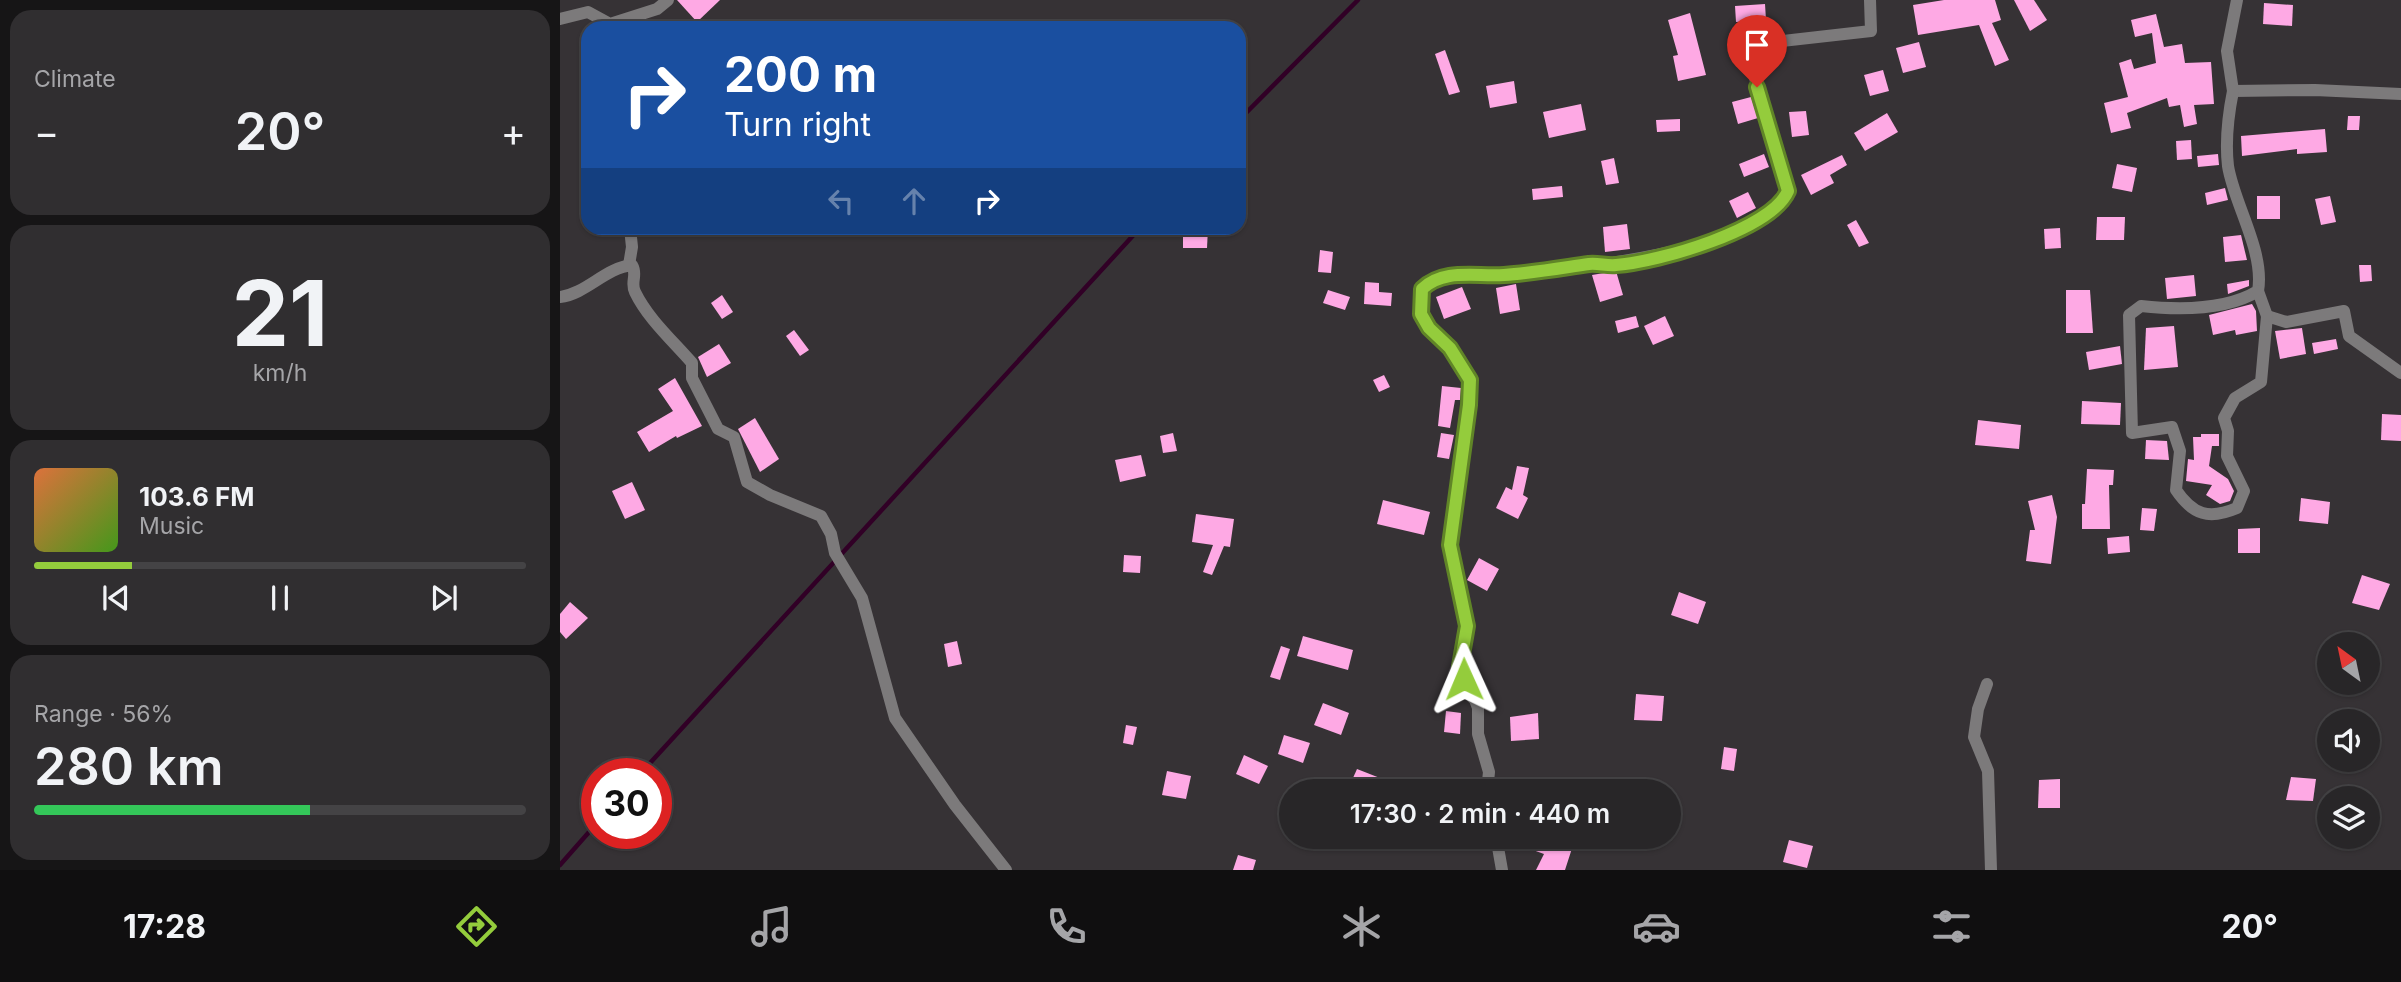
<!DOCTYPE html>
<html lang="en">
<head>
<meta charset="utf-8">
<style>
	:root { --surface:#282628; --page:#302e30; --text:#f1f3f6; --muted:#a5a5a8; --line:#444345; --accent:#94cc3c }
	body { margin:0; font-family:Inter,sans-serif; background:var(--page); color:var(--text); height:100vh; display:flex; flex-direction:column; font-size:26px; white-space:nowrap }
	* { box-sizing:border-box; margin:0 }
	p { font-size:23px; color:var(--muted) }
	.icon { flex:none; width:38px; height:38px; fill:none; stroke:currentColor; stroke-width:2; stroke-linecap:round; stroke-linejoin:round }
	.map { position:relative; flex:1; overflow:hidden }
	.details { display:flex; flex-direction:column; gap:10px; padding:10px; background:#161516; width:560px }
	.details>* { flex:none }
	.hud { position:absolute; left:21px; top:21px; width:665px; height:214px; border-radius:21px; box-shadow:0 2px 5px #0004,0 0 0 2px var(--line); background:#1a4fa0; color:#fff; overflow:hidden }
	.needle { width:46px; rotate:327deg }
	.buttons { position:absolute; left:1757px; top:632px; display:grid; gap:14px }
	.buttons a { display:grid; place-items:center; width:63px; height:63px; border-radius:50%; background:var(--surface); box-shadow:0 2px 5px #0004,0 0 0 2px var(--line); font-size:35px }
	.speed { position:absolute; left:21px; top:758px; display:flex; gap:14px; font-size:35px; font-weight:700; text-align:center }
	.speed>* { display:grid; place-content:center; width:91px; height:91px; border-radius:50%; background:var(--surface); box-shadow:0 2px 5px #0004,0 0 0 2px var(--line); line-height:1 }
	.speed .limit { border:10px solid #d22; background:#fff; color:#111 }
	.pin { position:absolute; display:grid; place-items:center; width:60px; height:60px; color:#fff; margin:-72px -30px; border-radius:50% 50% 50% 0; rotate:-45deg; box-shadow:0 0 7px #0007 }
	.pin .icon { rotate:45deg }
	.me { position:absolute; width:77px; margin:-38px; rotate:359deg; stroke-linejoin:round; filter:drop-shadow(0 0 5px #0008) }
	.turn { display:flex; align-items:center; gap:24px; height:147px; padding:0 28px; font-size:32px }
	.turn .icon { width:91px; height:91px; stroke-width:2.5 }
	.turn b { display:block; font-size:49px; line-height:60px }
	.lanes { display:flex; align-items:center; height:66px; padding:0 28px; background:#0003; justify-content:center; gap:35px; direction:ltr }
	.lanes .off { opacity:.35 }
	.big { font-size:52px; font-weight:600; line-height:1.1 }
	.details .widget { flex:1; display:flex; flex-direction:column; justify-content:center; gap:10px; min-width:0; padding:0 24px; border-radius:21px; background:var(--page) }
	.details .dial { align-items:center; gap:0 }
	.dial b { font-size:91px; line-height:1 }
	.song { display:flex; align-items:center; gap:21px }
	.cover { width:84px; height:84px; border-radius:10px; background:linear-gradient(135deg,hsl(20 70% 55%),hsl(100 70% 35%)) }
	.played { height:7px; border-radius:4px; background:linear-gradient(90deg,var(--accent) 20%,var(--line) 20%) }
	.keys { display:flex; justify-content:space-around; direction:ltr }
	.heat { display:flex; justify-content:space-between; align-items:center; font-size:38px; direction:ltr }
	.charge { height:10px; border-radius:5px; background:linear-gradient(90deg,#34c759 56%,var(--line) 0) }
	.trip { position:absolute; left:719px; top:779px; width:402px; height:70px; border-radius:35px; background:var(--surface); box-shadow:0 2px 5px #0004,0 0 0 2px var(--line); font-weight:600; line-height:70px; text-align:center }
	.tab-bar { display:flex; height:112px; justify-content:space-around; align-items:center; background:#100f10; color:var(--muted) }
	.tab-bar .icon { width:49px; height:49px }
	.tab-bar .current { color:var(--accent) }
	.tab-bar b { font-size:32px; color:var(--text) }
	main { display:flex; flex:1; min-height:0 }
	.map>svg:first-child { display:block }
	.lines { fill:none; stroke-linecap:round; stroke-linejoin:round }
	.stream { stroke:#310026; stroke-width:4.5 }
	.building { fill:#fea9e4 }
	.street { stroke:#7c7a7b; stroke-width:12 }
	.route-casing { stroke:#608527; stroke-width:18 }
	.route { stroke:#94cc3c; stroke-width:12 }
</style>
</head>
<body>
<main>
<section class="details">
<div class="widget"><p>Climate</p>
<div class="heat"><a>−</a><b class="big">20°</b><a>+</a></div>
</div>
<div class="widget dial"><b>21</b><p>km/h</p></div>
<div class="widget">
<div class="song"><i class="cover"></i><div><b>103.6 FM</b><p>Music</p></div></div>
<div class="played"></div>
<div class="keys"><svg class="icon" aria-label="previous" viewBox="0 0 24 24"><path d="M18 5L8 12l10 7zM5 5v14"/></svg><svg class="icon" aria-label="pause" viewBox="0 0 24 24"><path d="M8 5v14M16 5v14"/></svg><svg class="icon" aria-label="next" viewBox="0 0 24 24"><path d="M6 5l10 7-10 7zM19 5v14"/></svg></div>
</div>
<div class="widget"><p>Range · 56%</p><b class="big">280 km</b><div class="charge"></div></div>
</section>
<div class="map">
<svg width="1841" height="870" viewBox="0 0 1841 870">
	<rect width="100%" height="100%" fill="#363235"/>
	<g class="lines">
		<g class="stream">
			<path d="M679 120 798 0"/>
			<path d="M80 774 580 228"/>
			<path d="M0 865 37 823"/>
		</g>
	</g>
	<g class="building">
		<path d="M117 0H160L137 22Z"/>
		<path d="M1384 0H1435L1441 20 1432 23 1449 60 1435 66 1419 25 1358 35 1353 5Z"/>
		<path d="M1454 0H1474L1487 20 1470 31Z"/>
		<path d="M1704 3 1733 5 1732 26 1703 24Z"/>
		<path d="M1205 4 1206 20 1176 22 1175 6Z"/>
		<path d="M1130 13 1146 75 1118 81 1113 56 1118 55 1108 20Z"/>
		<path d="M1596 14 1604 47 1622 44 1625 63 1651 62 1654 104 1634 105 1637 124 1624 127 1620 105 1609 107 1607 98 1567 113 1571 128 1551 133 1544 103 1568 97 1559 63 1571 59 1574 69 1596 63 1592 33 1575 37 1571 20Z"/>
		<path d="M1359 42 1366 67 1343 73 1336 48Z"/>
		<path d="M885 50 900 92 889 95 875 54Z"/>
		<path d="M1323 70 1329 91 1310 96 1304 75Z"/>
		<path d="M954 81 957 103 930 108 926 86Z"/>
		<path d="M1191 97 1198 118 1178 124 1172 102Z"/>
		<path d="M1021 104 1026 130 989 138 983 112Z"/>
		<path d="M1246 111 1249 135 1232 137 1229 112Z"/>
		<path d="M1327 113 1338 132 1305 151 1294 133Z"/>
		<path d="M1788 116H1800L1799 130H1787Z"/>
		<path d="M1120 119V131L1097 132 1096 120Z"/>
		<path d="M1765 129 1767 152 1737 154V149L1682 156 1681 136Z"/>
		<path d="M1631 140 1632 159 1617 160 1616 141Z"/>
		<path d="M1204 154 1209 167 1184 177 1179 164Z"/>
		<path d="M1658 154 1659 165 1638 167 1637 156Z"/>
		<path d="M1282 155 1287 165 1270 175 1274 183 1251 195 1241 175Z"/>
		<path d="M1054 158 1059 183 1046 185 1041 161Z"/>
		<path d="M1557 164 1577 168 1572 192 1552 188Z"/>
		<path d="M1002 186 1003 197 973 200 972 189Z"/>
		<path d="M1665 188 1668 200 1647 205 1645 193Z"/>
		<path d="M1188 192 1196 208 1177 218 1169 201Z"/>
		<rect x="1697" y="196" width="23" height="23"/>
		<path d="M1770 196 1776 222 1761 225 1755 199Z"/>
		<path d="M1537 217H1565L1564 240H1536Z"/>
		<path d="M1296 220 1309 243 1299 247 1287 225Z"/>
		<path d="M1067 224 1070 249 1045 252 1043 227Z"/>
		<path d="M623 228H648L647 248H623Z"/>
		<path d="M1500 228 1501 248 1485 249 1484 229Z"/>
		<path d="M1681 235 1687 260 1665 262 1663 237Z"/>
		<path d="M760 250 773 252 771 273 758 272Z"/>
		<path d="M1799 265H1811L1812 281 1800 282Z"/>
		<path d="M1056 271 1063 295 1040 302 1032 275Z"/>
		<path d="M1634 275 1636 296 1607 299 1605 278Z"/>
		<path d="M1689 280V286L1668 294 1667 284Z"/>
		<path d="M805 282 819 283V292L832 293 831 306 804 304Z"/>
		<path d="M956 284 960 310 940 314 936 288Z"/>
		<path d="M902 287 911 309 884 319 876 297Z"/>
		<path d="M768 290 790 297 785 310 763 303Z"/>
		<path d="M1506 290H1530L1533 333H1506Z"/>
		<path d="M162 295 173 312 162 319 151 303Z"/>
		<path d="M1692 304 1696 311 1697 331 1676 335 1675 330 1653 335 1649 315Z"/>
		<path d="M1076 316 1079 327 1058 333 1055 321Z"/>
		<path d="M1105 316 1114 336 1093 345 1084 326Z"/>
		<path d="M1614 326 1618 367 1584 370 1586 328Z"/>
		<path d="M1742 328 1746 354 1720 359 1715 331Z"/>
		<path d="M234 330 249 350 240 356 226 336Z"/>
		<path d="M1776 339 1778 349 1754 354 1752 343Z"/>
		<path d="M159 344 171 363 147 377 138 357Z"/>
		<path d="M1560 346 1562 364 1529 370 1526 352Z"/>
		<path d="M824 375 830 387 819 392 813 380Z"/>
		<path d="M115 378 142 426 117 438 116 436 89 452 77 432 113 411 98 389Z"/>
		<path d="M882 386 901 388 900 400H895L890 428 878 426Z"/>
		<path d="M1522 401 1561 403 1560 425 1521 424Z"/>
		<path d="M1822 414 1841 415V441L1821 440Z"/>
		<path d="M195 418 219 459 200 472 178 429Z"/>
		<path d="M1418 420 1461 425 1459 449 1415 445Z"/>
		<path d="M613 433 617 451 603 453 600 436Z"/>
		<path d="M881 433 894 435 889 459 877 457Z"/>
		<path d="M1641 434H1659V446H1652L1649 466 1668 479 1674 491 1670 501 1660 504 1646 495 1652 485 1626 481 1628 459 1634 460 1633 437H1641Z"/>
		<path d="M1586 440 1607 441 1609 460 1585 459Z"/>
		<path d="M581 455 586 476 560 482 555 460Z"/>
		<path d="M957 466 969 468 963 495 968 498 958 519 936 508 946 487 952 490Z"/>
		<path d="M1527 469 1554 470 1553 485H1549L1550 529H1522V504H1525Z"/>
		<path d="M72 482 85 510 65 519 52 491Z"/>
		<path d="M1492 495 1497 517 1491 564 1466 561 1470 530H1475L1468 501Z"/>
		<path d="M1741 498 1770 502 1768 524 1739 521Z"/>
		<path d="M823 500 870 512 864 535 817 524Z"/>
		<path d="M1582 508 1597 509 1594 531 1580 530Z"/>
		<path d="M636 514 674 519 670 547 664 546 652 575 643 572 653 545 632 542Z"/>
		<path d="M1700 528V553H1678V529Z"/>
		<path d="M1569 536 1570 552 1548 554 1547 538Z"/>
		<path d="M564 555 581 556 580 573 563 572Z"/>
		<path d="M919 558 939 569 927 591 907 580Z"/>
		<path d="M1802 575 1830 584 1819 610 1792 603Z"/>
		<path d="M1119 592 1146 602 1138 624 1111 615Z"/>
		<path d="M10 602 28 618 6 639 0 632V614Z"/>
		<path d="M743 636 793 650 788 670 737 656Z"/>
		<path d="M397 641 402 664 388 667 384 644Z"/>
		<path d="M721 646 730 649 720 680 710 677Z"/>
		<path d="M1076 694 1104 696 1102 721 1074 720Z"/>
		<path d="M763 703 789 713 781 735 754 725Z"/>
		<path d="M886 711 901 713 900 734 884 732Z"/>
		<path d="M978 713 979 739 951 741 950 717Z"/>
		<path d="M566 725 577 727 573 745 563 743Z"/>
		<path d="M724 735 750 743 743 763 718 754Z"/>
		<path d="M1164 747 1177 749 1174 771 1161 769Z"/>
		<path d="M684 755 708 766 699 784 676 774Z"/>
		<path d="M797 769 820 778 815 791 789 787Z"/>
		<path d="M607 771 631 776 626 799 602 795Z"/>
		<path d="M1731 777 1756 779 1753 801 1726 800Z"/>
		<path d="M1500 779V808H1478L1479 780Z"/>
		<path d="M978 836H1016L1005 870H976L984 854 973 850Z"/>
		<path d="M1229 840 1253 846 1247 868 1223 862Z"/>
		<path d="M678 855 696 860 693 870H673Z"/>
	</g>
	<g class="lines">
		<g class="street">
			<path d="M1677 0 1667 51 1673 91 1755 90 1841 94"/>
			<path d="M0 19 28 12 50 24 97 9 108 0"/>
			<path d="M1673 91C1668 116 1665 140 1668 166 1674 204 1705 252 1698 291 1665 311 1618 310 1581 306L1569 315 1572 433 1612 427 1620 451 1616 490C1633 515 1649 520 1677 508L1684 491 1667 456 1668 431 1664 418 1675 398 1701 382 1707 316 1726 322 1784 311 1789 336 1841 373"/>
			<path d="M69 265 72 247 70 228"/>
			<path d="M1698 291 1707 316"/>
			<path d="M0 297C26 294 45 268 72 265 78 275 70 282 75 292 88 319 113 341 132 363V378L158 429 174 437 187 482 210 495 261 516 271 534 275 553 302 598 335 718 395 805 446 870"/>
			<path d="M1427 684 1418 709 1414 737 1428 771 1431 870"/>
			<path d="M927 791 929 772 918 734V708L915 700 906 691 900 666 907 626 890 545 909 405 910 380 890 348 869 328 861 314 862 289C884 268 916 277 944 275 1006 270 1201 253 1228 191L1188 54 1196 44 1311 31 1310 0"/>
			<path d="M936 836 942 870"/>
		</g>
	</g>
	<g class="lines">
		<g class="route-casing">
			<path id="route" d="M904 679 900 666 907 626 890 545 909 405 910 380 890 348 869 328 861 314 862 289C884 268 916 277 944 275 973 273 1001 268 1029 264 1038 263 1047 266 1056 265 1098 262 1211 230 1228 191L1197 87"/>
		</g>
		<use href="#route" class="route"/>
	</g>
</svg>
<div class="buttons">
<a><svg class="needle" viewBox="-14 -14 28 28"><path d="M0-13l5 13h-10z" fill="#e53935"/><path d="M0 13l5-13h-10z" fill="#a5a5a8"/></svg></a>
<a><svg class="icon" aria-label="sound" viewBox="0 0 24 24"><path d="M4 9h4l5-4v14l-5-4H4zM17 9q2 3 0 6"/></svg></a>
<a><svg class="icon" aria-label="layers" viewBox="0 0 24 24"><path d="M12 4l9 5-9 5-9-5zM3 14l9 5 9-5"/></svg></a>
</div>
<div class="speed"><div class="limit">30</div></div>
<div class="pin" style="left:1197px;top:87px;background:#d93025"><svg class="icon" aria-label="arrive" viewBox="0 0 24 24"><path d="M6 21V4h12l-3 4 3 4H6"/></svg></div>
<svg class="me" style="left:904px;top:679px" viewBox="-20 -20 40 40"><path d="M0-17L14 15 0 8-14 15z" fill="#94cc3c" stroke="#fff" stroke-width="4"/></svg>
<div class="trip">17:30 · 2 min · 440 m</div>
<div class="hud">
<div class="turn"><svg class="icon" aria-label="right" viewBox="0 0 24 24"><path d="M7 20v-9h11M14 6l5 5-5 5"/></svg><div><b>200 m</b>Turn right</div></div>
<div class="lanes"><svg class="icon off" aria-label="left" viewBox="0 0 24 24"><path d="M17 20v-9H6M10 6l-5 5 5 5"/></svg><svg class="icon off" aria-label="ahead" viewBox="0 0 24 24"><path d="M12 20V5M6 11l6-6 6 6"/></svg><svg class="icon" aria-label="right" viewBox="0 0 24 24"><path d="M7 20v-9h11M14 6l5 5-5 5"/></svg></div>
</div>
</div>
</main>
<nav class="tab-bar">
<b>17:28</b>
<svg class="icon current" aria-label="directions" viewBox="0 0 24 24"><path d="M12 3l9 9-9 9-9-9zM9 14v-3h6M13 9l2 2-2 2"/></svg>
<svg class="icon" aria-label="music" viewBox="0 0 24 24"><path d="M9 18V5l10-2v13"/><circle cx="6" cy="18" r="3"/><circle cx="16" cy="16" r="3"/></svg>
<svg class="icon" aria-label="phone" viewBox="0 0 24 24"><path d="M5 4h4l2 5-3 2q2 4 5 5l2-3 5 2v4C11 20 4 13 5 4z"/></svg>
<svg class="icon" aria-label="climate" viewBox="0 0 24 24"><path d="M12 3v18M4 7l16 10M4 17L20 7"/></svg>
<svg class="icon" aria-label="car" viewBox="0 0 24 24"><path d="M5 17H2v-5l4-1 3-4h7l3 4 3 1v5h-3M9 17h6M6 11h13"/><circle cx="7" cy="17" r="2"/><circle cx="17" cy="17" r="2"/></svg>
<svg class="icon" aria-label="filters" viewBox="0 0 24 24"><path d="M4 7h16M4 17h16"/><circle cx="9" cy="7" r="2"/><circle cx="15" cy="17" r="2"/></svg>
<b>20°</b>
</nav>
</body>
</html>
